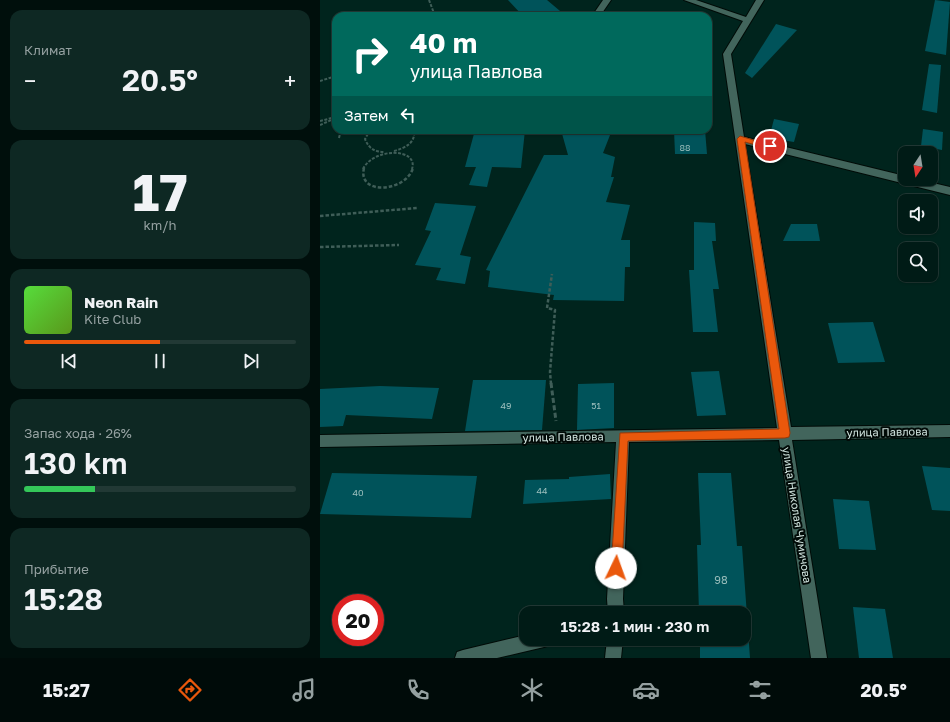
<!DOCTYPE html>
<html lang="ru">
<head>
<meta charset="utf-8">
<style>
	:root { --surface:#001b16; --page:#0e2823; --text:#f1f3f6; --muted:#95a1a1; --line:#223935; --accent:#ea580c }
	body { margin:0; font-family:"Golos Text",sans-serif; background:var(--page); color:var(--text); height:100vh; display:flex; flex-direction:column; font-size:15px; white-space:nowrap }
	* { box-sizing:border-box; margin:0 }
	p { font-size:13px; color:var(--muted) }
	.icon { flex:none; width:22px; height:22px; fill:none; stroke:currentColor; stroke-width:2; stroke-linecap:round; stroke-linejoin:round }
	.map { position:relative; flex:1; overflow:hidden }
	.sheet { display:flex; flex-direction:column; gap:10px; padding:10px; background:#000f0c; width:320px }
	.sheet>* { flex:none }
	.banner { position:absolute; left:12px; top:12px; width:380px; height:122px; border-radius:12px; box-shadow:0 1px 3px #0004,0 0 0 1px var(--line); background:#00695c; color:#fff; overflow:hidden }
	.needle { width:26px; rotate:192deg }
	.tools { position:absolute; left:578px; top:146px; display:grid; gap:8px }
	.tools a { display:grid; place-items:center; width:40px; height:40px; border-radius:8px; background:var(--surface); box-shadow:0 1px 3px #0004,0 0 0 1px var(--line); font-size:20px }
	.speed { position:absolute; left:12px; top:594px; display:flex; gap:8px; font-size:20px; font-weight:700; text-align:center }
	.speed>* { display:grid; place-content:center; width:52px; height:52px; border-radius:50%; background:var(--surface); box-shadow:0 1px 3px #0004,0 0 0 1px var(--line); line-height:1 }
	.speed .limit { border:6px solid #d22; background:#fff; color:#111 }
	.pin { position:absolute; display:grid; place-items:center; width:34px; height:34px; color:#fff; margin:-17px; border:2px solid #fff; border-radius:50%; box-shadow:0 1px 4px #0007 }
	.me { position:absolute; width:44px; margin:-22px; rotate:3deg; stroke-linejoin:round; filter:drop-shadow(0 0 3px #0008) }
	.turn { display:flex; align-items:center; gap:14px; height:84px; padding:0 12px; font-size:18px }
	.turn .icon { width:52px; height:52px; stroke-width:2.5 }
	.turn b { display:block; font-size:28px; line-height:34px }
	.then { display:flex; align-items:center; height:38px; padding:0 12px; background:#0003; gap:8px; font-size:15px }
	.big { font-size:30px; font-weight:600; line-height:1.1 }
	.sheet .widget { flex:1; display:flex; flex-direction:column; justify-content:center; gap:6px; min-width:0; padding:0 14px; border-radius:12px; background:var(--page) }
	.sheet .dial { align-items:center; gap:0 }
	.dial b { font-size:52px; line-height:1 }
	.song { display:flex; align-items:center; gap:12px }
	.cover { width:48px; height:48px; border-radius:6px; background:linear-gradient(135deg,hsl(110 70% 55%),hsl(90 70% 35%)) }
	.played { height:4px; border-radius:2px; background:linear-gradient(90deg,var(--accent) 50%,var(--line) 50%) }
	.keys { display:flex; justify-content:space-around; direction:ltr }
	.heat { display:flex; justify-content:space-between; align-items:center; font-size:22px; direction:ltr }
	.charge { height:6px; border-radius:3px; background:linear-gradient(90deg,#34c759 26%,var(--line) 0) }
	.trip { position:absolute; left:199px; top:606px; width:232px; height:40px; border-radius:12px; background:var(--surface); box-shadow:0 1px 3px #0004,0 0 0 1px var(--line); font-weight:600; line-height:40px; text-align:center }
	.menu { display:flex; height:64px; justify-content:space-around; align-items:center; background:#000b09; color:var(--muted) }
	.menu .icon { width:28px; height:28px }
	.menu .active { color:var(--accent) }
	.menu b { font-size:18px; color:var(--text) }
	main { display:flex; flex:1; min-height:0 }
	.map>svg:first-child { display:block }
	.building { fill:#00535a }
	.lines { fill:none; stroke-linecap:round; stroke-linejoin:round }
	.minor-casing { stroke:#000b07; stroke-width:2 }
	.path-far2 { stroke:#3f5e58; stroke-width:2; stroke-dasharray:3 1.5; stroke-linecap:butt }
	.path-far1 { stroke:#3f5e58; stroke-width:2.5; stroke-dasharray:3.5 2; stroke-linecap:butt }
	.path { stroke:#3f5e58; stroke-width:3; stroke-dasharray:5 2.5; stroke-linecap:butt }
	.minor { fill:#42655c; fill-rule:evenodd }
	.route { fill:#ea580c; stroke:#983908 }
	.labels { text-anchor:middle; stroke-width:4; stroke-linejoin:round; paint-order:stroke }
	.number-label { font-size:9px; fill:#9abebc }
	.street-label { font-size:11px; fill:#cee1dc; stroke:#010a07 }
	.near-number-label { font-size:11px; fill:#9abebc }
</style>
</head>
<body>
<main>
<section class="sheet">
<div class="widget"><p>Климат</p>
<div class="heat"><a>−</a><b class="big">20.5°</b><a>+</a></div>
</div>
<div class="widget dial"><b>17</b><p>km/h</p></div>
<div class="widget">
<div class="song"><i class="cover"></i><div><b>Neon Rain</b><p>Kite Club</p></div></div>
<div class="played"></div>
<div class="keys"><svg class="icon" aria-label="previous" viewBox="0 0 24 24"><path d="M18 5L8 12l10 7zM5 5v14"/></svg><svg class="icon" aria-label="pause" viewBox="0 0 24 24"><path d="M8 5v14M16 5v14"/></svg><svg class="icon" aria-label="next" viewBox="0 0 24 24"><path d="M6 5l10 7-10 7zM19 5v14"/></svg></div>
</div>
<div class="widget"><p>Запас хода · 26%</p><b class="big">130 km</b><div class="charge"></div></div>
<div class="widget"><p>Прибытие</p><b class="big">15:28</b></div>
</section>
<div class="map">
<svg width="630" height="658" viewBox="0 0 630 658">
	<rect width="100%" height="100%" fill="#00241d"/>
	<g class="building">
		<path d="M188 0H227L246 16H203Z"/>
		<path d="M615 0 630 2 626 55 605 51Z"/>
		<path d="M456 24 477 30 432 78 425 73Z"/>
		<path d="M609 64 621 65 617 113 602 110Z"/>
		<path d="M454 119 479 124 474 142 449 138Z"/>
		<path d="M603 129 623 132 622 150 601 146Z"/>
		<path d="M155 130H205L201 168 172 167 167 187 149 185 156 167H145Z"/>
		<path d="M241 130H292L283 153 295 157 291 177H294L286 202 310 205 301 240H310V267H305L304 301 233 300 234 295 168 287 170 271 166 270 224 155H248Z"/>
		<path d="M354 130H385L387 154H355Z"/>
		<path d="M115 203 156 206 140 255 151 257 145 284 116 280 121 268 95 265 111 231 105 230Z"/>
		<path d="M374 222 395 223 396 241H392L399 289H393L398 332H373L369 270H374Z"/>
		<path d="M471 224H497L500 241H463Z"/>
		<path d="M553 322 565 362 518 363 508 323Z"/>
		<path d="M399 371 406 415 377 416 371 372Z"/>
		<path d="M153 380H226L222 430 145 431Z"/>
		<path d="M294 383V428L257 430 258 384Z"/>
		<path d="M60 386 119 388 112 419 26 415 23 426 0 427V389Z"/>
		<path d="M602 466 630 468V511L612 510Z"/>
		<path d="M12 473 157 476 151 518 0 514Z"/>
		<path d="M378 473H411L417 546H422L430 658H380V639H424V613H379L377 545H381Z"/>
		<path d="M290 474 291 499 203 504 205 480 249 479V477Z"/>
		<path d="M513 499 549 501 556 550 519 549Z"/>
		<path d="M533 607 565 609 573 658H539Z"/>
	</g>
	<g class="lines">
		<g class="minor-casing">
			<g id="minor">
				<path d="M283 0H291L280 16H272Z"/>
				<path d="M364 0H376L426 17 436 0H444L411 54 424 137 585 176V179H596L630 187V195L425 144 471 427 630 425V437L472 440 507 658H491L459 440 309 442 303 599 304 613H288L287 599 296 442 0 447V435L457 428 403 54 423 21Z"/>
				<path d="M206 635V639H232L230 645 224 647 177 658H135L137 652 143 650Z"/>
				<path d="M287 639H303L301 658H285Z"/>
			</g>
		</g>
		<g class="path-far2">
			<path d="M109 0 115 16"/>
			<path d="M0 81 16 76"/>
			<path d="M0 121 16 117"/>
			<path d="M0 125 16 118"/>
			<path d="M50 130 45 139C49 149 55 152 65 152"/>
			<path d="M19 138 21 130"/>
			<path d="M74 151C85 148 96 143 94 130"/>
			<path d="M43 169C54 147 99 148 92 169"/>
		</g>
		<g class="path-far1">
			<path d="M44 168C37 196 86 192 93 168"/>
			<path d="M0 216 97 208"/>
			<path d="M0 247 79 245"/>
			<path d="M231 384 230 372 235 310 227 308 232 274"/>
		</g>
		<path class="path" d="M231 383 236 421"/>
		<use href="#minor" class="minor"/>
	</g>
	<path class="route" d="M420 136 454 146 450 149 425 142 470 433 469 437 465 438 308 441 302 568 301 572 296 574 292 572 291 568 300 433 459 429 417 139Z"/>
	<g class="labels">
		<g class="number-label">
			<text x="365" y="151">88</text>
			<text x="186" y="409">49</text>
			<text x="276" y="409">51</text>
			<text x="222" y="494">44</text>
			<text x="38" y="496">40</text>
		</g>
		<g class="street-label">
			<text transform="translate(567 432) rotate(-1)" y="4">улица Павлова</text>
			<text transform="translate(243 437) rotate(-1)" y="4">улица Павлова</text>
			<text transform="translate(477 515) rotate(81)" y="4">улица Николая Чумичова</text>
		</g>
		<g class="near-number-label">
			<text x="401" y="584">98</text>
		</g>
	</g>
</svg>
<div class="tools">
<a><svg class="needle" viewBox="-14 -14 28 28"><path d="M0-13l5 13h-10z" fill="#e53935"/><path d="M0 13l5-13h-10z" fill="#95a1a1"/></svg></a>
<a><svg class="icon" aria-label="sound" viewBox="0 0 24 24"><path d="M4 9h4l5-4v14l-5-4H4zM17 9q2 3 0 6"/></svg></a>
<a><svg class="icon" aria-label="search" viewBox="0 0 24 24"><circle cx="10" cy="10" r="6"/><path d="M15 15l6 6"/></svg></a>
</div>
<div class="speed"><div class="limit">20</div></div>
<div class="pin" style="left:450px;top:146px;background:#d93025"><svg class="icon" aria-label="arrive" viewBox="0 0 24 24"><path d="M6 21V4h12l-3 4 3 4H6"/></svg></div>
<svg class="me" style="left:296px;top:568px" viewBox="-20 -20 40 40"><circle r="19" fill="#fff"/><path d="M0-13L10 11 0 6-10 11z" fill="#ea580c"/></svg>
<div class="trip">15:28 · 1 мин · 230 m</div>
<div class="banner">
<div class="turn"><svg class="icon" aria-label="right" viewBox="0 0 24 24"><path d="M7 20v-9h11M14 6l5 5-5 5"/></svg><div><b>40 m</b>улица Павлова</div></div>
<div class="then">Затем<svg class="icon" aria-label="left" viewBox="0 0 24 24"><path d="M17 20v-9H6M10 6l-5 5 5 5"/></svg></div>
</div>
</div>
</main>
<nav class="menu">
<b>15:27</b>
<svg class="icon active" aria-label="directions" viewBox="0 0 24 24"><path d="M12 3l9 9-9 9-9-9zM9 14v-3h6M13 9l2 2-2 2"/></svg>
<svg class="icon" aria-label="music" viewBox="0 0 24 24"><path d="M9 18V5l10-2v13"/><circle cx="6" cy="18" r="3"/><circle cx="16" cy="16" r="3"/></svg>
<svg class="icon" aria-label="phone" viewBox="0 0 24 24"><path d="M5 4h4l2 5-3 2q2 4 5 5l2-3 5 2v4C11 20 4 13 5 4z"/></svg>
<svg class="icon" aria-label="climate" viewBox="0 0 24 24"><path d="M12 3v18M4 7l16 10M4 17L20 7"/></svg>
<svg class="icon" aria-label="car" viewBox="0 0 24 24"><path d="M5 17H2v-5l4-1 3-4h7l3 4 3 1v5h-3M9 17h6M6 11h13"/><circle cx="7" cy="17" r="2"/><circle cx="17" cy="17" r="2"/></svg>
<svg class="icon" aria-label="filters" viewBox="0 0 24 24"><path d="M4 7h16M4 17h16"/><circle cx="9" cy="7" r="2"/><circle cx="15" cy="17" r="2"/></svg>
<b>20.5°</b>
</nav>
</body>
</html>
